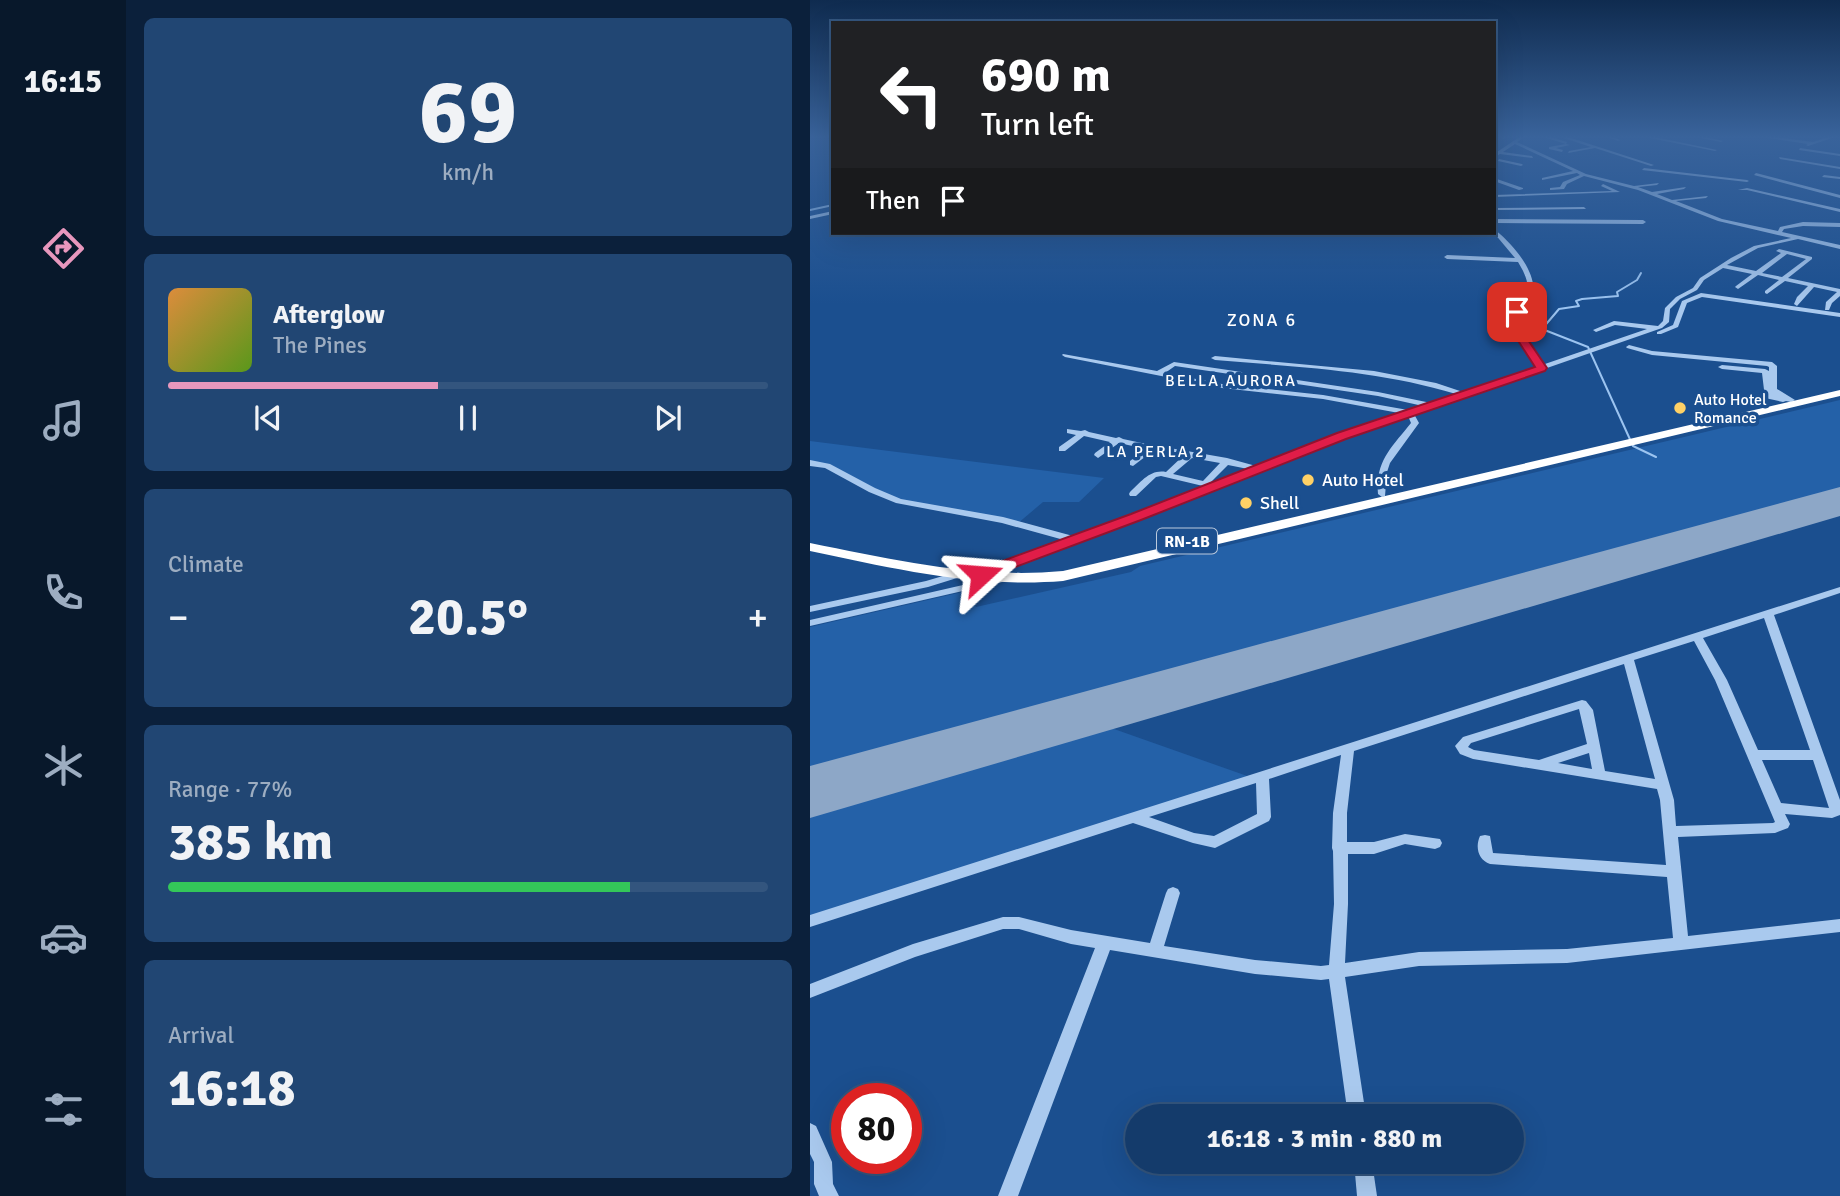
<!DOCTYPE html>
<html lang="en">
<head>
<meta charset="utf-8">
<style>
	:root { --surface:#143b6b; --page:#214673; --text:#f1f3f6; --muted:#9dadc1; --line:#33557e; --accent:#e797bd }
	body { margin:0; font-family:Signika,sans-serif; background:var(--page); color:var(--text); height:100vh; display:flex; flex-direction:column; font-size:26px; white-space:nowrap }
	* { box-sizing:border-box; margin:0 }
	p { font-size:23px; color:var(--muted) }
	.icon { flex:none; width:38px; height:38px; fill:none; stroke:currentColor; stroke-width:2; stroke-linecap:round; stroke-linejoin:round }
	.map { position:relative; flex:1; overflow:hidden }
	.sheet { display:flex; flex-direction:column; gap:18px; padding:18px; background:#0b203b; width:684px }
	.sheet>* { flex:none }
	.hud { position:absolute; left:21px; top:21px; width:665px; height:214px; border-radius:0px; box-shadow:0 7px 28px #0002,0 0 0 2px var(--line); background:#202124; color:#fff; overflow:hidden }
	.speed { position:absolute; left:21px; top:1083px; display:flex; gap:14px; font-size:35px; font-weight:700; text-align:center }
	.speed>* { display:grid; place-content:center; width:91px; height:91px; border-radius:50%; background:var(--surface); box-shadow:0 7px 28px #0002,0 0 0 2px var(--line); line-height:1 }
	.speed .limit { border:10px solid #d22; background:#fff; color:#111 }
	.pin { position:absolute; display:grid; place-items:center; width:60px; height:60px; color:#fff; margin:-30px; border-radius:14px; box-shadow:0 4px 10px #0006 }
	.me { position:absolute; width:77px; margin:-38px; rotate:71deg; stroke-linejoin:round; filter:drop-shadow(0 0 5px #0008) }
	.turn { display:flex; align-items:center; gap:24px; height:147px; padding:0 35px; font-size:32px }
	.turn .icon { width:91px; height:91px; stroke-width:2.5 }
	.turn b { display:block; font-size:49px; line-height:60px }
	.then { display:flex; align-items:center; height:66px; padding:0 35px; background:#0003; gap:14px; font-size:26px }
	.big { font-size:52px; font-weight:700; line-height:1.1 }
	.sheet .widget { flex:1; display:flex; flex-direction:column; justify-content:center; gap:10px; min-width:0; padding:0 24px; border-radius:10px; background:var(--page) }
	.sheet .dial { align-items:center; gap:0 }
	.dial b { font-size:91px; line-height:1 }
	.song { display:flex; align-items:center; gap:21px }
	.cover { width:84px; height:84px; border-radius:10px; background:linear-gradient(135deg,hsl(30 70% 55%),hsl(90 70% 35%)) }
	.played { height:7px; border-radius:4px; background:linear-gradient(90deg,var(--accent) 45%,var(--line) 45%) }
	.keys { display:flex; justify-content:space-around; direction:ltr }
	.heat { display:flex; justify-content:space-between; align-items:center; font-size:38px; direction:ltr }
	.charge { height:10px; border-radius:5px; background:linear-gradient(90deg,#34c759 77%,var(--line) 0) }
	.trip { position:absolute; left:315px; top:1104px; width:399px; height:70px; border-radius:35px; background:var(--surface); box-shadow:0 7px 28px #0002,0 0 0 2px var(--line); font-weight:700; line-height:70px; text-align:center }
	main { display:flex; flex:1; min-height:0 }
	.menu { display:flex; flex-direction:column; width:126px; justify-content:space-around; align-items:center; background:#08182b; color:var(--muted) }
	.menu .icon { width:49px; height:49px }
	.menu .current { color:var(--accent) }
	.menu b { font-size:32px; color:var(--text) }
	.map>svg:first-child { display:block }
	.green { fill:#2461a8 }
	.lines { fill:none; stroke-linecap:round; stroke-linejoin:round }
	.stream { stroke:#9cc4f0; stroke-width:2 }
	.runway { fill:#8da7c7; fill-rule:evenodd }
	.minor { fill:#a9c9ee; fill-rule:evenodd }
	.highway { fill:#fff; fill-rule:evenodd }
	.route { fill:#e11d48; stroke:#92132f; stroke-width:2 }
	.poi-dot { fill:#ffd166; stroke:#1b4f8f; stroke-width:2.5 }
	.labels { text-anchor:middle; stroke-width:7; stroke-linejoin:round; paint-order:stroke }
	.far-neighbourhood-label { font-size:16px; letter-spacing:2px; fill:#fff; stroke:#1b4f8f }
	.far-poi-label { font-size:16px; fill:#fff; stroke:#1b4f8f; text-anchor:start }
	.shield { fill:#1b4f8f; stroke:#bbcadd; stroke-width:2 }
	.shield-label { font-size:16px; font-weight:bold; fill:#fff }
	.far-quarter-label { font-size:18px; letter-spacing:2px; fill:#fff; stroke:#1b4f8f }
	.poi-label { font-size:18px; fill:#fff; stroke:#1b4f8f; text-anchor:start }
</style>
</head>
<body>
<main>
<nav class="menu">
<b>16:15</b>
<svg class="icon current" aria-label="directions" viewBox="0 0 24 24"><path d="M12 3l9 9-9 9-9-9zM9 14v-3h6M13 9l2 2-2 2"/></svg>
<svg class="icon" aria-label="music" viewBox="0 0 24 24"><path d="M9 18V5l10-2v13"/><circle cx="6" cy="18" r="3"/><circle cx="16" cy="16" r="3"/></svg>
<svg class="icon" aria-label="phone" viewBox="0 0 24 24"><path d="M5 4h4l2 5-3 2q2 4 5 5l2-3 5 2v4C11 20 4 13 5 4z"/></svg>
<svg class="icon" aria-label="climate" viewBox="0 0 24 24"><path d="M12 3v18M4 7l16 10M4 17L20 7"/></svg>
<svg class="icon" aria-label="car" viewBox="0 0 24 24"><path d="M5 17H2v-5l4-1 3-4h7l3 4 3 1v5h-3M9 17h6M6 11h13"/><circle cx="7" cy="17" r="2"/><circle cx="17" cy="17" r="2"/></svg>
<svg class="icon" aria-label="filters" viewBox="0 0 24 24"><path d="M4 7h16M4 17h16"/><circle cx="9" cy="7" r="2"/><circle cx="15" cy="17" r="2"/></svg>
</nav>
<section class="sheet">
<div class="widget dial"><b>69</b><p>km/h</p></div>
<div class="widget">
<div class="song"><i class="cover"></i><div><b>Afterglow</b><p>The Pines</p></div></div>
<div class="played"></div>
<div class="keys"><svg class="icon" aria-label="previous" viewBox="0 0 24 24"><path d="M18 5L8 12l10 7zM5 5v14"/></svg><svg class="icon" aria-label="pause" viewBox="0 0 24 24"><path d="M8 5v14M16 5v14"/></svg><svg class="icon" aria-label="next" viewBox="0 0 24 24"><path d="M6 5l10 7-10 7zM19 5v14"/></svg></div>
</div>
<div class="widget"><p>Climate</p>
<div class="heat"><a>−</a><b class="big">20.5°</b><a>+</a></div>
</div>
<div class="widget"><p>Range · 77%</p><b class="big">385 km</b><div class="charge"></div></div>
<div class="widget"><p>Arrival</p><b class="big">16:18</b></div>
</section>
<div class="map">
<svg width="1030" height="1196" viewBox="0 0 1030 1196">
	<rect width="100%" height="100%" fill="#1b4f8f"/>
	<g class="green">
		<path d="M1030 400V494L0 780V627L157 591 166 607 321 572 330 566Z"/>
		<path d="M0 441 294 478 269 502H233L207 524 107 506 57 487 13 465 0 464Z"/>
		<path d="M287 723 440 777 0 920V805Z"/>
	</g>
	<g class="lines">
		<g class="stream">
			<path d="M0 210 23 205"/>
			<path d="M831 273 827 280 807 292 808 296 772 299 766 301 769 306 749 309 732 329 778 347 823 446 846 457"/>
		</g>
		<path class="runway" d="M1030 487V516L0 818V766Z"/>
		<g class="minor">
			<path d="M690 136H694L696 138 693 139Z"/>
			<path d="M711 136H716L707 142 776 174 824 186 849 183 847 185 828 187 842 192 876 187 874 189 847 194 862 200 898 196 896 198 866 201 912 219 968 231 970 227 993 222 1030 223V227L993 226 974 229 972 232 1030 245V249L988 239 948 248 917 265 946 271 971 253 966 251 969 249 1002 257V259L978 278 1030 289V296L1022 303 1019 310H1015L1016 302 1027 292 1004 287 987 306 984 304 987 297 998 286 975 281 957 294 955 293V291L969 280 948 275 928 289 925 287 926 286 942 274 913 268 894 280 887 290 870 299 860 309 859 322 852 328 659 395V397H654L604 414 609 423 580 463 577 472 575 496 572 497 568 494C565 461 582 447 601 423L598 416 534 438 271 540 269 542H264L179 575 174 572 175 570 254 540 192 523 86 503 59 492 15 468 0 466V460L20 464 65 488 91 499 193 517 263 536 393 486 351 476 346 477 326 496H320L319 494 320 492C331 482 340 469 356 472L373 456 344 450 323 466 320 465V461L336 449 309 443 288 458 284 455 285 453 300 442 274 436 255 451H249V447L266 435 257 433V429L271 431 275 430 279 432 306 438 309 437 313 439 341 445 344 444 348 446 417 458 446 466 528 434 589 413 513 399 412 388 255 357 252 355 253 354 347 371 364 362 568 392 621 403 646 394C568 370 486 367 405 360L401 358 405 356 564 371 626 383 653 392 727 367 700 325C710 296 729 296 708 262L637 259 634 257 637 255 705 258 684 233V229C702 243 732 276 721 300 717 309 709 315 706 325L732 365 837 329 805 325 786 332 783 330 804 321 848 326 853 321 855 308 866 297 883 288 890 278 921 258 944 246 981 238 908 221 828 190 774 176 757 184 754 189 740 190V188L750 187 753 182 770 175 767 173 732 180V178L763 171 705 144 693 152 722 156 723 158 690 154 684 157V154ZM977 254 996 259 972 277 952 273ZM365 366 568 396 613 406 598 410 513 395 412 384 355 373ZM382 458 410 463 393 481 363 474ZM418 465 438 469 400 483Z"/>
			<path d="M730 136H737L757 142 756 144 760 145 746 148 753 150 752 152 739 149V147L756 144Z"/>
			<path d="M748 136H755L844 165 841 166 785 148 758 153 759 151 781 147Z"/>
			<path d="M794 136H801L810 140 808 141Z"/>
			<path d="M830 136H840L907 150 905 151Z"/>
			<path d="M880 136H891L913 141 911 142Z"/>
			<path d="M921 136H943L941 137Z"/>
			<path d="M945 136H959L1003 142 1021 136H1028L998 146 996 145 998 144Z"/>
			<path d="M990 148 1030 154V156L989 150Z"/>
			<path d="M969 157 1030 167V169L970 159Z"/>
			<path d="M689 159 712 164 713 165 711 166 688 161Z"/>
			<path d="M834 168 937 180 939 181 937 182 832 170Z"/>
			<path d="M946 173 1030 195V198L944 175Z"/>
			<path d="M1014 175 1030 177V179L1012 177Z"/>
			<path d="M684 178 713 188V189L709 190 684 181Z"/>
			<path d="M793 184 810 192 684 197V195L802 191 791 186Z"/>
			<path d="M937 188 1030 209V212L937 190H928Z"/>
			<path d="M774 207 776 209 684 210V208Z"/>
			<path d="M23 211V214L0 219V216Z"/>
			<path d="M684 219 833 220 836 222 833 224 684 223Z"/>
			<path d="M891 293 1030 313V317L892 297 877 303 868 327 851 334H847V332L863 325 872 301Z"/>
			<path d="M819 345 842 351 962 362 967 366V389L985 400 981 402 976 401 973 402 955 398 952 373 912 369 908 367 912 365 955 369 959 371V377V367L957 366 842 355 817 348 816 347Z"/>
			<path d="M143 573 148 576 147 578 118 587 0 612V606L116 581Z"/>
			<path d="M188 577 192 578 193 580 192 582 0 626V620Z"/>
			<path d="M1030 587V593L964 615 1030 800V815L1022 818 975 814 980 824 978 828 965 833 868 837 878 936 1030 919V932L757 963 609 966 535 977 556 1116H538L519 979 511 980 445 974 300 950 208 1196H188L285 948 261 944 209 929H193L105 957 0 998V984L103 944 193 917H209L261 930 340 943 356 893 358 889 363 887 368 889 370 893 354 946 445 960 511 966 519 965 524 904 523 851 522 848 523 813 531 755 459 779 461 817 459 821 405 848 383 843 323 823 0 927V915ZM954 618 1000 750H948L917 680 893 638ZM884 641 905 680 965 822 963 823 866 826 864 800 824 660ZM814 664 845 779 795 771 783 710 776 701 772 700 653 737 645 746 650 754 663 759 847 789 850 800 856 865 683 853 680 836 675 835 670 836C665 847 668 860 680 864L857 877 863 938 757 949 609 952 535 963 538 904V854H564L595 844 625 849 630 847 632 843 630 839 595 834 564 842H537V813L544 751ZM769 709 777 744 729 760 664 750 658 747 661 743ZM779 753 782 769 748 763ZM952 760H1003L1019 808 971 803ZM446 783 447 814 404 836 384 833 339 817Z"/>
			<path d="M0 1123 6 1126 22 1162 23 1184 29 1196H9L4 1184V1162L0 1154Z"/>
			<path d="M544 1162H562L567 1196H547Z"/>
		</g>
		<path class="highway" d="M1030 390V396L253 581C166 588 85 569 0 551V543C85 560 166 579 253 571Z"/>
	</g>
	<linearGradient id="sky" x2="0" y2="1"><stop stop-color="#0f2b4f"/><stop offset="0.45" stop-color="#39639b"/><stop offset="1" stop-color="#39639b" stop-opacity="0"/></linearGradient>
	<rect width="1030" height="304" fill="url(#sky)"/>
	<path class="route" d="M707 309 712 312 708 325 737 368 735 371 536 439 331 520 176 578 171 579 163 575 165 571 321 514 527 433 725 367 698 325 702 312Z"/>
	<g class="poi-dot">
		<circle cx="870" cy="408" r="7"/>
		<circle cx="498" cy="480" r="7"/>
		<circle cx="436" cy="503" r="7"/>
	</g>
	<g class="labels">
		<g class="far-neighbourhood-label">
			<text x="421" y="386">BELLA AURORA</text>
			<text x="346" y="457">LA PERLA 2</text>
		</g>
		<g class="far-poi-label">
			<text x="884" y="405">Auto Hotel<tspan x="884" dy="18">Romance</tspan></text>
		</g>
		<rect class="shield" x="347" y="528.5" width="60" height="25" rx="5"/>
		<g class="shield-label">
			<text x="377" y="547">RN-1B</text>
		</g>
		<g class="far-quarter-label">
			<text x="452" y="326">ZONA 6</text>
		</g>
		<g class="poi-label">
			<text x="512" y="486">Auto Hotel</text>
			<text x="450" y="509">Shell</text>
		</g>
	</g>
</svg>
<div class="speed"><div class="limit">80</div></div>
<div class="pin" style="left:707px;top:312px;background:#d93025"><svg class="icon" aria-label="arrive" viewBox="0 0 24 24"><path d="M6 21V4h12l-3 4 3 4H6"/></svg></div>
<svg class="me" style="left:171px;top:575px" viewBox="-20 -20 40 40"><path d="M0-17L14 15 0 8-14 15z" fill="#e11d48" stroke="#fff" stroke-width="4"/></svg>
<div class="trip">16:18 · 3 min · 880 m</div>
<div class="hud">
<div class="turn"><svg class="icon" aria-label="left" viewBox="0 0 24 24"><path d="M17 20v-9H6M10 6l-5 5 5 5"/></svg><div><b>690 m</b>Turn left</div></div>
<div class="then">Then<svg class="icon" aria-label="arrive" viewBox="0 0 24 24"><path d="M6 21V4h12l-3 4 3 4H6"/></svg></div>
</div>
</div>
</main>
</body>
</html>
